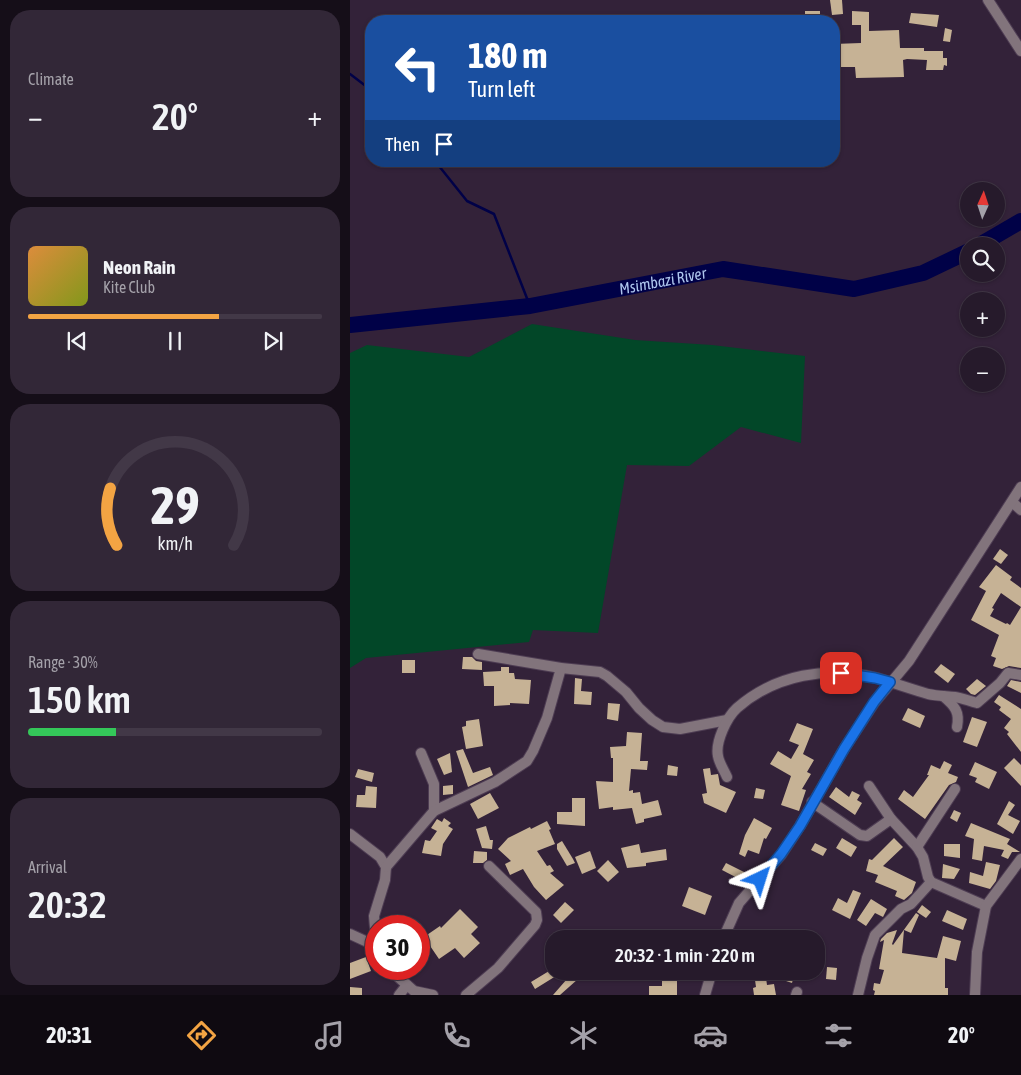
<!DOCTYPE html>
<html lang="en">
<head>
<meta charset="utf-8">
<style>
	:root { --surface:#261a2b; --page:#322737; --text:#f1f3f6; --muted:#a4a1a9; --line:#423847; --accent:#f3a443 }
	body { margin:0; font-family:"Asap Condensed",sans-serif; background:var(--page); color:var(--text); height:100vh; display:flex; flex-direction:column; font-size:19px; white-space:nowrap }
	* { box-sizing:border-box; margin:0 }
	p { font-size:16px; color:var(--muted) }
	.icon { flex:none; width:28px; height:28px; fill:none; stroke:currentColor; stroke-width:2; stroke-linecap:round; stroke-linejoin:round }
	.map { position:relative; flex:1; overflow:hidden }
	.details { display:flex; flex-direction:column; gap:10px; padding:10px; background:#150e18; width:350px }
	.details>* { flex:none }
	.banner { position:absolute; left:15px; top:15px; width:475px; height:152px; border-radius:20px; box-shadow:0 1px 4px #0004,0 0 0 1px var(--line); background:#1a4fa0; color:#fff; overflow:hidden }
	.needle { width:32px; rotate:3deg }
	.buttons { position:absolute; left:610px; top:182px; display:grid; gap:10px }
	.buttons a { display:grid; place-items:center; width:45px; height:45px; border-radius:50%; background:var(--surface); box-shadow:0 1px 4px #0004,0 0 0 1px var(--line); font-size:25px }
	.speed { position:absolute; left:15px; top:915px; display:flex; gap:10px; font-size:25px; font-weight:700; text-align:center }
	.speed>* { display:grid; place-content:center; width:65px; height:65px; border-radius:50%; background:var(--surface); box-shadow:0 1px 4px #0004,0 0 0 1px var(--line); line-height:1 }
	.speed .limit { border:8px solid #d22; background:#fff; color:#111 }
	.pin { position:absolute; display:grid; place-items:center; width:42px; height:42px; color:#fff; margin:-21px; border-radius:10px; box-shadow:0 2px 8px #0006 }
	.me { position:absolute; width:55px; margin:-28px; rotate:41deg; stroke-linejoin:round; filter:drop-shadow(0 0 4px #0008) }
	.turn { display:flex; align-items:center; gap:18px; height:105px; padding:0 20px; font-size:22px }
	.turn .icon { width:65px; height:65px; stroke-width:2.5 }
	.turn b { display:block; font-size:35px; line-height:42px }
	.then { display:flex; align-items:center; height:48px; padding:0 20px; background:#0003; gap:10px; font-size:19px }
	.big { font-size:38px; font-weight:600; line-height:1.1 }
	.details .tile { flex:1; display:flex; flex-direction:column; justify-content:center; gap:8px; min-width:0; padding:0 18px; border-radius:20px; background:var(--page) }
	.details .dial { align-items:center; gap:0 }
	.dial svg { height:130px; overflow:visible; fill:none; stroke:var(--line); stroke-width:7; stroke-linecap:round; text-anchor:middle }
	.dial text { fill:var(--text); stroke:none }
	.song { display:flex; align-items:center; gap:15px }
	.cover { width:60px; height:60px; border-radius:8px; background:linear-gradient(135deg,hsl(30 70% 55%),hsl(70 70% 35%)) }
	.played { height:5px; border-radius:2px; background:linear-gradient(90deg,var(--accent) 65%,var(--line) 65%) }
	.keys { display:flex; justify-content:space-around; direction:ltr }
	.heat { display:flex; justify-content:space-between; align-items:center; font-size:28px; direction:ltr }
	.charge { height:8px; border-radius:4px; background:linear-gradient(90deg,#34c759 30%,var(--line) 0) }
	.trip { position:absolute; left:195px; top:930px; width:280px; height:50px; border-radius:20px; background:var(--surface); box-shadow:0 1px 4px #0004,0 0 0 1px var(--line); font-weight:600; line-height:50px; text-align:center }
	.tab-bar { display:flex; height:80px; justify-content:space-around; align-items:center; background:#0f0a11; color:var(--muted) }
	.tab-bar .icon { width:35px; height:35px }
	.tab-bar .selected { color:var(--accent) }
	.tab-bar b { font-size:22px; color:var(--text) }
	main { display:flex; flex:1; min-height:0 }
	.map>svg:first-child { display:block }
	.green { fill:#024728 }
	.lines { fill:none; stroke-linecap:round; stroke-linejoin:round }
	.stream { stroke:#000147; stroke-width:2.5 }
	.river { stroke:#000147; stroke-width:16 }
	.building { fill:#c6b295; fill-rule:evenodd }
	.street-casing { stroke:#4e3d53; stroke-width:12 }
	.street { stroke:#82747c; stroke-width:10 }
	.route-casing { stroke:#114b97; stroke-width:12 }
	.route { stroke:#1a73e8; stroke-width:9 }
	.labels { text-anchor:middle; stroke-width:5; stroke-linejoin:round; paint-order:stroke }
	.water-label { font-size:16px; font-style:italic; fill:#adc5ed; stroke:#170f19 }
</style>
</head>
<body>
<main>
<section class="details">
<div class="tile"><p>Climate</p>
<div class="heat"><a>−</a><b class="big">20°</b><a>+</a></div>
</div>
<div class="tile">
<div class="song"><i class="cover"></i><div><b>Neon Rain</b><p>Kite Club</p></div></div>
<div class="played"></div>
<div class="keys"><svg class="icon" aria-label="previous" viewBox="0 0 24 24"><path d="M18 5L8 12l10 7zM5 5v14"/></svg><svg class="icon" aria-label="pause" viewBox="0 0 24 24"><path d="M8 5v14M16 5v14"/></svg><svg class="icon" aria-label="next" viewBox="0 0 24 24"><path d="M6 5l10 7-10 7zM19 5v14"/></svg></div>
</div>
<div class="tile dial"><svg viewBox="0 0 100 80">
<path d="M14 69A42 42 0 1 1 86 69"/>
<path d="M14 69A42 42 0 0 1 10 34" stroke="#f3a443"/>
<text x="50" y="56" font-size="32" font-weight="700">29</text>
<text x="50" y="72" font-size="11">km/h</text>
</svg></div>
<div class="tile"><p>Range · 30%</p><b class="big">150 km</b><div class="charge"></div></div>
<div class="tile"><p>Arrival</p><b class="big">20:32</b></div>
</section>
<div class="map">
<svg width="671" height="995" viewBox="0 0 671 995">
	<rect width="100%" height="100%" fill="#332239"/>
	<path class="green" d="M182 324 285 340 362 345 455 356 451 443 391 427 339 466 277 465 248 633 183 630 179 642 16 658 0 668V353L17 345 119 357Z"/>
	<g class="lines">
		<g class="stream">
			<path d="M0 74 21 90"/>
			<path d="M85 161 117 201 144 214 180 306"/>
		</g>
		<g class="river">
			<path d="M628 246 671 221"/>
			<path id="s1" d="M0 325 180 306 373 269 504 289 573 273 619 251"/>
		</g>
	</g>
	<g class="building">
		<path d="M480 0H492L493 14 482 15Z"/>
		<rect x="455" y="11" width="15" height="10"/>
		<path d="M502 11 519 12V31L549 30 550 48H574V51H593V58H597V66L594 65 593 70H576L577 60 557 59 553 60 554 77 506 78 505 67H484V44L511 43V25H502Z"/>
		<path d="M561 13 589 15 587 27 559 23Z"/>
		<path d="M595 28 602 30 600 42 593 41Z"/>
		<path d="M650 549 658 555 651 564 643 559Z"/>
		<path d="M646 565 662 577 660 580 671 588V668L659 666 652 669 643 666 646 658 641 656 649 635 621 620 636 591 629 587ZM651 593 671 607 660 625 657 623 656 624 640 616 644 609 642 608Z"/>
		<path d="M113 657H122L126 661 132 662V670L112 669Z"/>
		<rect x="52" y="660" width="13" height="13"/>
		<path d="M591 664 605 674 598 683 584 672Z"/>
		<path d="M151 667H159V673H164L165 679 181 680 179 704 160 703V705L144 706V686H134L133 672 151 671Z"/>
		<path d="M225 678 232 679 231 691 242 692 241 705 224 704Z"/>
		<path d="M627 679 636 686 625 695 621 694 616 689Z"/>
		<path d="M661 680 671 682V693L657 686Z"/>
		<path d="M649 695 671 709V752L657 734 659 732 654 728 661 719 649 710 651 707 644 702Z"/>
		<path d="M258 703 270 704 268 721 257 719Z"/>
		<path d="M558 708 575 716 570 728 552 720Z"/>
		<path d="M622 717 637 722 627 747 613 742Z"/>
		<path d="M129 719 133 746 116 749 112 727 116 726V721Z"/>
		<path d="M447 723 463 729 453 754 464 760 457 772 461 774 452 789 456 790 449 811 431 805 441 776 420 764 428 751 441 759 449 745 439 741Z"/>
		<path d="M277 732 292 733 290 761H298L297 770 281 769 279 791 283 790V793L290 792 292 804 308 800 312 815 294 819V822L286 824 282 808 263 810V807L249 809 246 781 263 782V758H261L260 747 276 746Z"/>
		<path d="M113 749 123 773 140 767 143 775 118 787 106 751Z"/>
		<path d="M100 753 102 772 94 775 87 759Z"/>
		<path d="M664 758 671 765V786L654 768Z"/>
		<path d="M594 761 602 765 598 773 608 777 606 782 599 785 575 819 548 799 554 790 563 797 579 775H577L581 765 590 769Z"/>
		<path d="M625 762 647 772 639 789 625 782 627 778 619 775Z"/>
		<path d="M318 765 328 767 327 776 317 775Z"/>
		<path d="M360 768 361 775 368 774 370 785 386 792 376 813 354 803 352 794 357 793 353 769Z"/>
		<path d="M8 769 24 773 22 782 5 777Z"/>
		<path d="M103 785V794L93 795V786Z"/>
		<path d="M16 786 27 787 26 808 6 807 7 795H15Z"/>
		<path d="M486 787 499 797 502 791 510 795 507 800 512 803 505 815 479 797Z"/>
		<path d="M406 788 415 790 413 799 404 798Z"/>
		<path d="M140 793 149 808 128 819 120 804Z"/>
		<path d="M222 798H235V826L207 824V812H222Z"/>
		<path d="M659 801 665 805 658 815 670 821 663 834 647 824Z"/>
		<path d="M604 810 611 813 607 822 600 818Z"/>
		<path d="M94 818 101 823 98 826 103 829 93 844 91 856 72 853 75 840 80 841 87 831 81 828 87 819 92 822Z"/>
		<path d="M404 818 422 828 416 839 414 838 409 854 398 850 395 857 389 854 395 835Z"/>
		<path d="M197 821 201 829 199 830 205 844 187 851 197 866 200 865 204 871 200 873 214 885 196 900 184 887 173 869 160 875 155 864 161 861 148 849 158 838 180 827 181 829Z"/>
		<path d="M621 823 660 839 657 844 670 852H662L658 859 651 856 654 850 634 846 632 861 622 859 624 839 615 836Z"/>
		<path d="M136 826 140 840H143L142 849 132 848 126 829Z"/>
		<path d="M492 838 507 847 501 857 486 848Z"/>
		<path d="M544 838 553 847 533 866 566 882 562 893 554 900 545 896 547 891 525 882 528 875 516 871 519 859 522 860Z"/>
		<path d="M212 841 223 859 225 863 217 866 207 849V844Z"/>
		<path d="M465 843 477 849 473 856 461 850Z"/>
		<path d="M289 844 291 853 316 849 317 860 296 863V866L277 868 271 848Z"/>
		<path d="M594 844H610V858L594 856Z"/>
		<path d="M124 851 137 852V860L133 863H123Z"/>
		<path d="M240 851 246 868 232 874 225 857Z"/>
		<path d="M258 860 269 872 258 882 247 871Z"/>
		<path d="M636 862 650 865 646 881 640 889 619 883 620 872 633 876Z"/>
		<path d="M376 863 402 876 399 881 397 883 372 870Z"/>
		<path d="M593 864 610 869 604 879 592 878Z"/>
		<path d="M339 887 362 896 355 915 332 906Z"/>
		<path d="M503 890 511 893 500 919 482 910 488 898 497 903Z"/>
		<path d="M521 899 537 909 533 917 525 913 516 926 507 920Z"/>
		<path d="M215 902 224 910 211 923 203 915Z"/>
		<path d="M572 905 581 912 576 918 567 912Z"/>
		<path d="M110 909 128 927 121 934 130 943 114 958 105 948 89 959 74 937 90 926 91 928Z"/>
		<path d="M597 910 617 919 613 930 592 921Z"/>
		<path d="M566 913 569 915 561 933 554 930 552 953 587 958 593 936 611 941 606 961 595 958V988H598V995H524L525 991 523 990 524 983 530 984 534 970 529 969 534 940 530 942 531 939 537 933 547 930 542 944 543 945Z"/>
		<path d="M347 929 353 939H340L338 934Z"/>
		<path d="M204 946V966L194 955Z"/>
		<path d="M16 957 21 971 0 979V963Z"/>
		<path d="M477 967 487 968 486 980 476 979Z"/>
		<path d="M204 968V971H214L185 989 181 982Z"/>
		<path d="M224 971H237L210 995H203Z"/>
		<path d="M436 971H445L442 983 433 980Z"/>
		<path d="M312 976H327V995H299V986H312Z"/>
		<path d="M416 978 417 985 424 984 426 995H404L403 988 406 987 405 980Z"/>
		<path d="M0 987 12 988V995H0Z"/>
	</g>
	<g class="lines">
		<g class="street-casing">
			<g id="street">
				<path d="M638 0 671 51"/>
				<path d="M662 502 671 510"/>
				<path d="M128 654 211 668 250 672 257 676 276 692 289 708 302 720 313 727 330 729 377 720"/>
				<path d="M593 696C605 706 610 712 607 727"/>
				<path d="M71 753 84 784V811"/>
				<path d="M377 777C374 770 369 763 368 756 365 742 377 717 387 708 426 674 477 666 527 678 544 683 561 689 578 694 587 696 596 696 605 697 612 698 619 701 627 703L650 683 658 673 671 675"/>
				<path d="M519 786 541 819 567 847 573 857 578 877 581 882 636 906"/>
				<path d="M462 802 510 835 517 836 541 819"/>
				<path d="M0 834 30 857 36 867 35 880 24 916 26 940"/>
				<path d="M567 847 605 789"/>
				<path d="M36 867 84 811 145 782 177 761 183 751 197 718 211 668"/>
				<path d="M0 934 26 946"/>
				<path d="M373 939 389 903 431 855 450 826 494 749 524 703 559 661 671 487"/>
				<path d="M39 969 64 991 83 995"/>
				<path d="M49 995 57 985"/>
				<path d="M116 995 148 968 185 925 187 920 186 912 139 866"/>
				<path d="M355 995 362 971"/>
				<path d="M446 995 447 992"/>
				<path d="M508 995 517 958 525 935 551 909 561 904 581 882"/>
				<path d="M625 995 627 952 636 906 671 859"/>
			</g>
		</g>
		<use href="#street" class="street"/>
	</g>
	<g class="lines">
		<g class="route-casing">
			<path id="route" d="M410 879 431 854 450 826 494 749 524 702 540 682 525 678 491 673"/>
		</g>
		<use href="#route" class="route"/>
	</g>
	<g class="labels">
		<g class="water-label">
			<text dy="6" stroke="none"><textPath href="#s1" startOffset="316">Msimbazi River</textPath></text>
		</g>
	</g>
</svg>
<div class="buttons">
<a><svg class="needle" viewBox="-14 -14 28 28"><path d="M0-13l5 13h-10z" fill="#e53935"/><path d="M0 13l5-13h-10z" fill="#a4a1a9"/></svg></a>
<a><svg class="icon" aria-label="search" viewBox="0 0 24 24"><circle cx="10" cy="10" r="6"/><path d="M15 15l6 6"/></svg></a>
<a>+</a>
<a>−</a>
</div>
<div class="speed"><div class="limit">30</div></div>
<div class="pin" style="left:491px;top:673px;background:#d93025"><svg class="icon" aria-label="arrive" viewBox="0 0 24 24"><path d="M6 21V4h12l-3 4 3 4H6"/></svg></div>
<svg class="me" style="left:410px;top:879px" viewBox="-20 -20 40 40"><path d="M0-17L14 15 0 8-14 15z" fill="#1a73e8" stroke="#fff" stroke-width="4"/></svg>
<div class="trip">20:32 · 1 min · 220 m</div>
<div class="banner">
<div class="turn"><svg class="icon" aria-label="left" viewBox="0 0 24 24"><path d="M17 20v-9H6M10 6l-5 5 5 5"/></svg><div><b>180 m</b>Turn left</div></div>
<div class="then">Then<svg class="icon" aria-label="arrive" viewBox="0 0 24 24"><path d="M6 21V4h12l-3 4 3 4H6"/></svg></div>
</div>
</div>
</main>
<nav class="tab-bar">
<b>20:31</b>
<svg class="icon selected" aria-label="directions" viewBox="0 0 24 24"><path d="M12 3l9 9-9 9-9-9zM9 14v-3h6M13 9l2 2-2 2"/></svg>
<svg class="icon" aria-label="music" viewBox="0 0 24 24"><path d="M9 18V5l10-2v13"/><circle cx="6" cy="18" r="3"/><circle cx="16" cy="16" r="3"/></svg>
<svg class="icon" aria-label="phone" viewBox="0 0 24 24"><path d="M5 4h4l2 5-3 2q2 4 5 5l2-3 5 2v4C11 20 4 13 5 4z"/></svg>
<svg class="icon" aria-label="climate" viewBox="0 0 24 24"><path d="M12 3v18M4 7l16 10M4 17L20 7"/></svg>
<svg class="icon" aria-label="car" viewBox="0 0 24 24"><path d="M5 17H2v-5l4-1 3-4h7l3 4 3 1v5h-3M9 17h6M6 11h13"/><circle cx="7" cy="17" r="2"/><circle cx="17" cy="17" r="2"/></svg>
<svg class="icon" aria-label="filters" viewBox="0 0 24 24"><path d="M4 7h16M4 17h16"/><circle cx="9" cy="7" r="2"/><circle cx="15" cy="17" r="2"/></svg>
<b>20°</b>
</nav>
</body>
</html>
